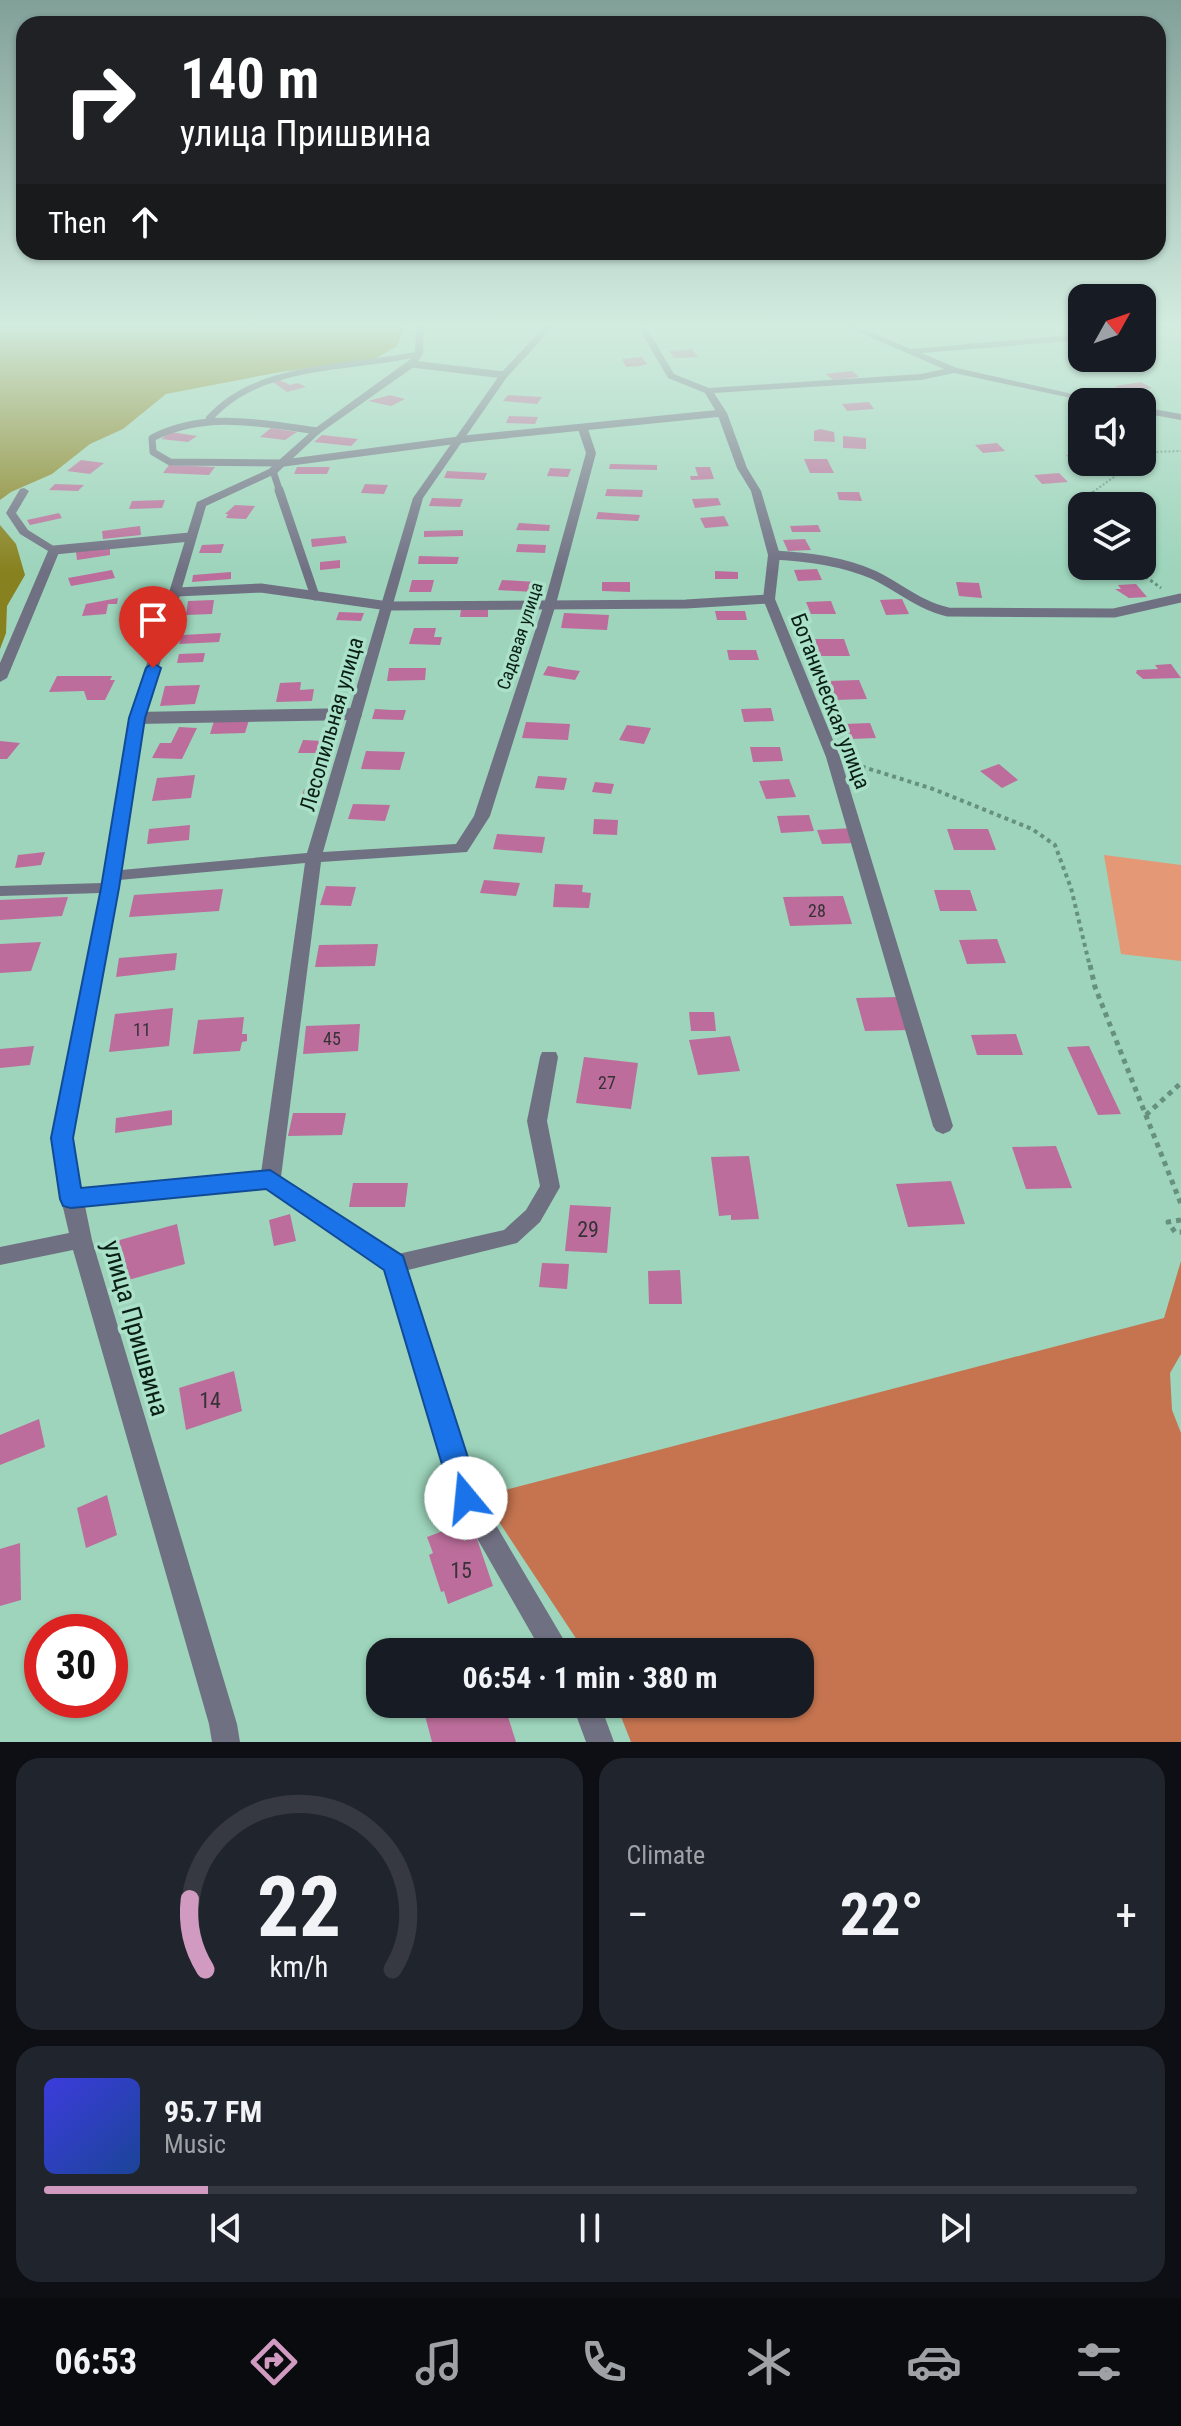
<!DOCTYPE html>
<html lang="en">
<head>
<meta charset="utf-8">
<style>
	:root { --surface:#171b24; --page:#20242c; --text:#f1f3f6; --muted:#9ea1a6; --line:#363941; --accent:#d19ac0 }
	body { margin:0; font-family:"Roboto Condensed",sans-serif; background:var(--page); color:var(--text); height:100vh; display:flex; flex-direction:column; font-size:30px; white-space:nowrap }
	* { box-sizing:border-box; margin:0 }
	p { font-size:26px; color:var(--muted) }
	.icon { flex:none; width:44px; height:44px; fill:none; stroke:currentColor; stroke-width:2; stroke-linecap:round; stroke-linejoin:round }
	.map { position:relative; height:1742px; overflow:hidden }
	.drawer { display:flex; flex-direction:column; gap:16px; padding:16px; background:#0d0f14; flex:1 }
	.drawer>* { flex:none }
	.guide { position:absolute; left:16px; top:16px; width:1150px; height:244px; border-radius:24px; box-shadow:0 2px 6px #0004; background:#202124; color:#fff; overflow:hidden }
	.needle { width:52px; rotate:50deg }
	.buttons { position:absolute; left:1068px; top:284px; display:grid; gap:16px }
	.buttons a { display:grid; place-items:center; width:88px; height:88px; border-radius:16px; background:var(--surface); box-shadow:0 2px 6px #0004; font-size:40px }
	.speed { position:absolute; left:24px; top:1614px; display:flex; gap:16px; font-size:40px; font-weight:700; text-align:center }
	.speed>* { display:grid; place-content:center; width:104px; height:104px; border-radius:50%; background:var(--surface); box-shadow:0 2px 6px #0004; line-height:1 }
	.speed .limit { border:12px solid #d22; background:#fff; color:#111 }
	.pin { position:absolute; display:grid; place-items:center; width:68px; height:68px; color:#fff; margin:-82px -34px; border-radius:50% 50% 50% 0; rotate:-45deg; box-shadow:0 0 8px #0007 }
	.pin .icon { rotate:45deg }
	.me { position:absolute; width:88px; margin:-44px; rotate:343deg; stroke-linejoin:round; filter:drop-shadow(0 0 6px #0008) }
	.turn { display:flex; align-items:center; gap:28px; height:168px; padding:0 32px; font-size:36px }
	.turn .icon { width:104px; height:104px; stroke-width:2.5 }
	.turn b { display:block; font-size:56px; line-height:68px }
	.then { display:flex; align-items:center; height:76px; padding:0 32px; background:#0003; gap:16px; font-size:30px }
	.big { font-size:60px; font-weight:700; line-height:1.1 }
	.drawer .tile { flex:1; display:flex; flex-direction:column; justify-content:center; gap:12px; min-width:0; padding:0 28px; border-radius:24px; background:var(--page) }
	.drawer .dial { align-items:center; gap:0 }
	.dial svg { height:208px; overflow:visible; fill:none; stroke:var(--line); stroke-width:7; stroke-linecap:round; text-anchor:middle }
	.dial text { fill:var(--text); stroke:none }
	.song { display:flex; align-items:center; gap:24px }
	.cover { width:96px; height:96px; border-radius:12px; background:linear-gradient(135deg,hsl(240 70% 55%),hsl(220 70% 35%)) }
	.played { height:8px; border-radius:4px; background:linear-gradient(90deg,var(--accent) 15%,var(--line) 15%) }
	.keys { display:flex; justify-content:space-around; direction:ltr }
	.heat { display:flex; justify-content:space-between; align-items:center; font-size:44px; direction:ltr }
	.drawer .tiles { flex:1; display:grid; gap:16px; grid-template-columns:1fr 1fr }
	.tile:last-child { grid-column:span 2 }
	.trip { position:absolute; left:366px; top:1638px; width:448px; height:80px; border-radius:24px; background:var(--surface); box-shadow:0 2px 6px #0004; font-weight:700; line-height:80px; text-align:center }
	.menu { display:flex; height:128px; justify-content:space-around; align-items:center; background:#090b0e; color:var(--muted) }
	.menu .icon { width:56px; height:56px }
	.menu .current { color:var(--accent) }
	.menu b { font-size:36px; color:var(--text) }
	.map>svg:first-child { display:block }
	.green { fill:#e59875 }
	.forest { fill:#c5744f }
	.water { fill:#88811f }
	.building { fill:#bc6d9b }
	.lines { fill:none; stroke-linecap:round; stroke-linejoin:round }
	.path-far3 { stroke:#66917e; stroke-width:2; stroke-dasharray:2 2; stroke-linecap:butt }
	.path-far2 { stroke:#66917e; stroke-width:3; stroke-dasharray:3 3; stroke-linecap:butt }
	.path-far1 { stroke:#66917e; stroke-width:4; stroke-dasharray:4 4; stroke-linecap:butt }
	.path { stroke:#66917e; stroke-width:5; stroke-dasharray:5 5; stroke-linecap:butt }
	.service-far2 { stroke:#707083; stroke-width:7 }
	.service-far1 { stroke:#707083; stroke-width:9 }
	.service { stroke:#707083; stroke-width:12 }
	.minor { fill:#707083; fill-rule:evenodd }
	.route { fill:#1a73e8; stroke:#114b97; stroke-width:2 }
	.labels { text-anchor:middle; stroke-width:7; stroke-linejoin:round; paint-order:stroke }
	.far-street-label { font-size:18px; fill:#091f16; stroke:#aae1c8 }
	.number-label { font-size:18px; fill:#363237 }
	.street-label { font-size:22px; fill:#091f16; stroke:#aae1c8 }
	.near-number-label { font-size:22px; fill:#363237 }
	.near-street-label { font-size:26px; fill:#091f16; stroke:#aae1c8 }
</style>
</head>
<body>
<div class="map">
<svg width="1181" height="1742" viewBox="0 0 1181 1742">
	<rect width="100%" height="100%" fill="#9dd4bb"/>
	<path class="green" d="M1104 855 1181 865V961L1121 954Z"/>
	<path class="forest" d="M1181 1261V1354L1170 1373 1172 1410 1181 1433V1742H631L616 1704H800V1652H585L482 1496 1164 1318Z"/>
	<g class="water">
		<path d="M0 327H405L397 346 373 360 280 372 166 394 123 429 90 444 52 474 11 492 0 500Z"/>
		<path d="M0 525 16 544 25 575 7 606 6 633 0 649Z"/>
	</g>
	<g class="building">
		<path d="M692 349 698 357 674 358 669 351Z"/>
		<path d="M642 357 647 364 640 366 626 367 622 359Z"/>
		<path d="M852 371 859 377 833 380 826 374Z"/>
		<path d="M280 380 290 385 298 383 306 387 287 392 273 382Z"/>
		<path d="M1141 382 1152 388 1125 392 1115 386Z"/>
		<path d="M390 395 405 399 391 406 368 401Z"/>
		<path d="M508 395 542 397 537 404 503 401Z"/>
		<path d="M869 402 874 409 847 411 842 404Z"/>
		<path d="M509 416 538 417 535 424 506 423Z"/>
		<path d="M271 428 297 432 285 440 260 437Z"/>
		<path d="M820 429 834 432 835 442 814 441V431Z"/>
		<path d="M171 432 197 436 188 442 161 439Z"/>
		<path d="M322 435 358 439 351 446 314 442Z"/>
		<path d="M843 436 866 438V449L843 448Z"/>
		<path d="M997 443 1005 451 983 453 975 445Z"/>
		<path d="M1082 454V462L1098 465 1077 466 1066 455Z"/>
		<path d="M804 459H827L834 473H810Z"/>
		<path d="M81 460 104 463 90 474 67 471Z"/>
		<path d="M610 464 657 465V470L609 469Z"/>
		<path d="M169 465 215 467 209 475 163 473Z"/>
		<path d="M297 467H330L327 474H294Z"/>
		<path d="M695 467H710L714 479 691 480 690 476H698Z"/>
		<path d="M550 468 571 469 568 477 547 476Z"/>
		<path d="M447 471 487 473 484 480 444 478Z"/>
		<path d="M1059 473 1068 482 1042 484 1034 475Z"/>
		<path d="M55 484 84 485 78 491 49 490Z"/>
		<path d="M365 484 388 485 384 494 361 493Z"/>
		<path d="M607 489 643 490 642 497 605 496Z"/>
		<path d="M837 492H859L862 501 839 500Z"/>
		<path d="M432 498 463 499 460 507 429 506Z"/>
		<path d="M718 498 721 505 695 508 692 499Z"/>
		<path d="M165 500 162 508 129 509 132 501Z"/>
		<path d="M235 505 255 506 246 519 226 518 228 514H225Z"/>
		<path d="M598 512 640 515 638 521 596 519Z"/>
		<path d="M59 513 62 518 30 525 27 520Z"/>
		<path d="M724 516 729 526 705 528 700 518Z"/>
		<path d="M519 523 550 525 549 531 516 530Z"/>
		<path d="M818 525 821 532H792L790 526Z"/>
		<path d="M140 526 141 535 103 539 102 531Z"/>
		<path d="M463 530V536L424 537V531Z"/>
		<path d="M345 536 347 543 312 547 311 539Z"/>
		<path d="M805 539 811 550 788 551 783 540Z"/>
		<path d="M224 544 221 553H199L202 545Z"/>
		<path d="M518 544 546 545 545 553 516 552Z"/>
		<path d="M110 548V555L77 560 76 552Z"/>
		<path d="M419 556 459 557 457 564H418Z"/>
		<path d="M340 560V568L320 570V562Z"/>
		<path d="M817 569 822 580 798 581 794 570Z"/>
		<path d="M112 570 115 578 71 586 68 578Z"/>
		<path d="M715 571 738 572V579H715Z"/>
		<path d="M231 572V579L192 582 193 575Z"/>
		<path d="M412 580H434L431 592H409Z"/>
		<path d="M502 580 536 582 533 592 498 590Z"/>
		<path d="M602 582H630V592L602 591Z"/>
		<path d="M956 582 979 583 982 598 959 596Z"/>
		<path d="M1136 584 1147 597 1129 598 1115 589H1121L1118 585Z"/>
		<path d="M118 598 117 604H108L106 614 82 616 86 604Z"/>
		<path d="M902 599 909 614 886 615 880 600Z"/>
		<path d="M214 600 212 614 186 615 188 601Z"/>
		<path d="M831 601 836 614H811L806 602Z"/>
		<path d="M461 609H488V617H460Z"/>
		<path d="M715 611H745L747 620H717Z"/>
		<path d="M339 612 364 613 361 621 336 620Z"/>
		<path d="M564 613 609 615 607 630 561 628Z"/>
		<path d="M414 628H436L434 637H442L440 645 409 644Z"/>
		<path d="M221 633 219 642 179 644 182 635Z"/>
		<path d="M815 639H844L850 656H820Z"/>
		<path d="M727 650H756L759 660H729Z"/>
		<path d="M205 653 203 662 177 663 179 654Z"/>
		<path d="M1171 664 1181 678 1143 679 1136 673 1137 670 1158 669 1155 665Z"/>
		<path d="M548 666 565 669 580 671 575 680 543 675Z"/>
		<path d="M389 668H426L425 680 387 681Z"/>
		<path d="M57 676H112L110 680H115L105 700H87L84 691 49 692Z"/>
		<path d="M859 680 867 699 835 700 828 681Z"/>
		<path d="M301 682 300 690 314 689 312 701 276 702 280 683Z"/>
		<path d="M200 685 195 704 160 706 165 686Z"/>
		<path d="M771 708 774 721 744 722 741 709Z"/>
		<path d="M375 709 392 710H406L403 720 372 719Z"/>
		<path d="M249 720 245 733 210 734 214 721Z"/>
		<path d="M526 722 570 724 568 740 522 738Z"/>
		<path d="M870 723 876 738 850 739 845 724Z"/>
		<path d="M627 725 651 728 644 744 619 740Z"/>
		<path d="M179 727 197 728 182 759 152 758 160 743H171Z"/>
		<path d="M303 740 323 741 318 753H298Z"/>
		<path d="M0 741 20 743 7 759H0Z"/>
		<path d="M750 747H780L783 761 753 762Z"/>
		<path d="M366 751 405 752 400 770 361 769Z"/>
		<path d="M999 764 1018 780 1002 788 980 771Z"/>
		<path d="M195 775 191 798 152 801 157 778Z"/>
		<path d="M538 776 567 778 564 790 535 788Z"/>
		<path d="M789 779 796 797 766 799 759 781Z"/>
		<path d="M595 782 614 784 611 794 592 792Z"/>
		<path d="M304 789H319L317 801H301Z"/>
		<path d="M353 804 390 805 385 821 348 819Z"/>
		<path d="M809 815 814 831 781 833 777 816Z"/>
		<path d="M594 819 618 820 617 835 593 834Z"/>
		<path d="M190 825 189 840 147 844 149 829Z"/>
		<path d="M852 828 857 843 822 844 817 830Z"/>
		<path d="M947 829H988L996 850H954Z"/>
		<path d="M497 834 545 837 542 853 493 849Z"/>
		<path d="M45 852 41 865 15 868 18 855Z"/>
		<path d="M484 880 520 883 516 896 480 893Z"/>
		<path d="M555 884 583 885 582 892 591 893 589 908 553 907Z"/>
		<path d="M326 886 356 887 351 906 320 905Z"/>
		<path d="M223 889 219 911 129 917 134 895Z"/>
		<path d="M934 890H970L977 911H940Z"/>
		<path d="M843 896 852 924 790 926 783 897Z"/>
		<path d="M68 897 62 916 0 920V900Z"/>
		<path d="M997 939 1006 963 967 964 959 940Z"/>
		<path d="M41 942 31 971 0 973V944Z"/>
		<path d="M378 944 375 966 315 967 319 945Z"/>
		<path d="M177 953 175 970 116 977 119 958Z"/>
		<path d="M900 997 910 1030 865 1031 856 998Z"/>
		<path d="M173 1008 169 1046 109 1052 115 1014Z"/>
		<path d="M689 1012H714L716 1031H691Z"/>
		<path d="M244 1017 242 1034H247V1041L242 1042 240 1051 193 1054 198 1020Z"/>
		<path d="M360 1024 358 1051 303 1054 306 1026Z"/>
		<path d="M1016 1034 1023 1055H977L971 1035Z"/>
		<path d="M730 1036 740 1071 698 1075 689 1040Z"/>
		<path d="M34 1046 30 1065 0 1068V1049Z"/>
		<path d="M1089 1046 1121 1114 1098 1115 1067 1047Z"/>
		<path d="M584 1057 638 1063 631 1109 576 1103Z"/>
		<path d="M172 1110V1125L115 1133 116 1118Z"/>
		<path d="M293 1113H346L342 1135 288 1136Z"/>
		<path d="M1056 1146 1072 1188 1026 1189 1012 1147Z"/>
		<path d="M749 1156 759 1219 731 1220V1215L719 1216 711 1157Z"/>
		<path d="M951 1181 965 1224 908 1227 896 1184Z"/>
		<path d="M353 1183H408L405 1207H349Z"/>
		<path d="M570 1205 611 1207 607 1253 565 1251Z"/>
		<path d="M290 1214 296 1241 274 1246 269 1220Z"/>
		<path d="M177 1224 185 1264 114 1284 109 1243Z"/>
		<path d="M542 1263 569 1264 567 1289 539 1287Z"/>
		<path d="M680 1270 682 1304H649L648 1271Z"/>
		<path d="M234 1371 242 1411 186 1430 179 1388Z"/>
		<path d="M39 1419 45 1447 0 1465V1435Z"/>
		<path d="M107 1495 117 1535 86 1548 77 1508Z"/>
		<path d="M459 1525 464 1541 476 1536 493 1586 448 1604 444 1591 441 1592 429 1555 433 1553 427 1537Z"/>
		<path d="M20 1543 21 1600 0 1606V1549Z"/>
		<path d="M443 1704H504L516 1742H432L424 1712Z"/>
	</g>
	<g class="lines">
		<g class="path-far3">
			<path d="M1142 458 1153 452 1181 451"/>
			<path d="M1093 492 1135 462"/>
		</g>
		<g class="path-far2">
			<path d="M1090 506 1093 490"/>
			<path d="M1131 566 1161 588"/>
		</g>
		<path class="path-far1" d="M854 764 933 789 1032 829 1055 845 1071 888 1090 967"/>
		<g class="path">
			<path d="M1090 965 1095 987 1181 1204"/>
			<path d="M1146 1115 1181 1083"/>
			<path d="M1181 1220 1168 1222 1175 1232H1181"/>
		</g>
		<g class="service-far2">
			<path d="M412 364 504 375"/>
			<path d="M317 431C260 423 205 411 152 438L153 452 170 462 284 463 474 438 722 413"/>
			<path d="M273 471 280 492"/>
		</g>
		<g class="service-far1">
			<path d="M279 490 315 596"/>
			<path d="M54 550 190 537"/>
			<path d="M774 555C808 557 842 561 874 575 899 587 920 606 948 612L1114 613 1181 598"/>
			<path d="M177 592 261 588 388 606 686 604 769 599"/>
		</g>
		<path class="service" d="M137 718 356 714"/>
		<g class="minor">
			<path d="M416 327H424L423 354 415 366 320 433 277 473 206 506 144 718 121 870 307 853 413 498 501 373 544 327H553L507 377 423 498 323 852 456 844 474 816 544 604 586 453 578 429 583 426 588 429 596 453 556 604 490 816 467 852 321 862 281 1177 398 1254 504 1230 526 1210 540 1186 527 1121 540 1057 542 1052H556L558 1057 547 1121 560 1187 540 1222 517 1243 408 1270 477 1493 571 1652H542L454 1498 386 1269 267 1188 85 1206 92 1240 237 1724 240 1742H212L209 1724 73 1250 0 1265V1247L69 1233 61 1199 62 1196 52 1138 101 893 0 896V886L103 883 130 718 197 502 269 469 314 429 412 358C346 372 260 366 212 421H206V417C255 361 346 366 415 352ZM305 863 261 1173 82 1190 72 1138 119 880Z"/>
			<path d="M638 327H646L674 374 709 388 921 374 944 369 847 327H859L911 349 1082 334V340L921 353 957 368 1108 402H1090L954 373 921 380 714 393 727 413 747 468 761 491 780 555 775 599 840 757 953 1126 950 1131 943 1134 936 1131 933 1126 826 757 763 599 768 555 751 491 737 468 717 413 705 393 668 378Z"/>
			<path d="M1142 327H1171L1142 333Z"/>
			<path d="M1142 407 1181 414V420L1142 413Z"/>
			<path d="M24 488 29 491 16 513 28 530 60 550 7 678 0 682V663L48 551 20 534 6 513 20 489Z"/>
			<path d="M572 1704H600L614 1742H586Z"/>
		</g>
	</g>
	<linearGradient id="sky" x2="0" y2="1"><stop stop-color="#81a098"/><stop offset="0.57" stop-color="#d3ece0"/><stop offset="1" stop-color="#d3ece0" stop-opacity="0"/></linearGradient>
	<rect width="1181" height="571" fill="url(#sky)"/>
	<path class="route" d="M153 663 161 668 145 718 119 888 73 1138 81 1188 270 1170 403 1256 481 1498 476 1508 466 1512 456 1508 452 1498 384 1270 266 1189 71 1208 63 1206 60 1199 51 1138 101 888 129 718 146 668Z"/>
	<g class="labels">
		<g class="far-street-label">
			<text transform="translate(520 636) rotate(-72)" y="6">Садовая улица</text>
		</g>
		<g class="number-label">
			<text x="817" y="917">28</text>
			<text x="142" y="1036">11</text>
			<text x="332" y="1045">45</text>
			<text x="607" y="1089">27</text>
		</g>
		<g class="street-label">
			<text transform="translate(831 701) rotate(69)" y="8">Ботаническая улица</text>
			<text transform="translate(331 724) rotate(-74)" y="8">Лесопильная улица</text>
		</g>
		<g class="near-number-label">
			<text x="588" y="1237">29</text>
			<text x="210" y="1408">14</text>
			<text x="461" y="1578">15</text>
		</g>
		<g class="near-street-label">
			<text transform="translate(136 1328) rotate(74)" y="9">улица Пришвина</text>
		</g>
	</g>
</svg>
<div class="buttons">
<a><svg class="needle" viewBox="-14 -14 28 28"><path d="M0-13l5 13h-10z" fill="#e53935"/><path d="M0 13l5-13h-10z" fill="#9ea1a6"/></svg></a>
<a><svg class="icon" aria-label="sound" viewBox="0 0 24 24"><path d="M4 9h4l5-4v14l-5-4H4zM17 9q2 3 0 6"/></svg></a>
<a><svg class="icon" aria-label="layers" viewBox="0 0 24 24"><path d="M12 4l9 5-9 5-9-5zM3 14l9 5 9-5"/></svg></a>
</div>
<div class="speed"><div class="limit">30</div></div>
<div class="pin" style="left:153px;top:668px;background:#d93025"><svg class="icon" aria-label="arrive" viewBox="0 0 24 24"><path d="M6 21V4h12l-3 4 3 4H6"/></svg></div>
<svg class="me" style="left:466px;top:1498px" viewBox="-20 -20 40 40"><circle r="19" fill="#fff"/><path d="M0-13L10 11 0 6-10 11z" fill="#1a73e8"/></svg>
<div class="trip">06:54 · 1 min · 380 m</div>
<div class="guide">
<div class="turn"><svg class="icon" aria-label="right" viewBox="0 0 24 24"><path d="M7 20v-9h11M14 6l5 5-5 5"/></svg><div><b>140 m</b>улица Пришвина</div></div>
<div class="then">Then<svg class="icon" aria-label="ahead" viewBox="0 0 24 24"><path d="M12 20V5M6 11l6-6 6 6"/></svg></div>
</div>
</div>
<section class="drawer">
<div class="tiles">
<div class="tile dial"><svg viewBox="0 0 100 80">
<path d="M14 69A42 42 0 1 1 86 69"/>
<path d="M14 69A42 42 0 0 1 8 42" stroke="#d19ac0"/>
<text x="50" y="56" font-size="32" font-weight="700">22</text>
<text x="50" y="72" font-size="11">km/h</text>
</svg></div>
<div class="tile"><p>Climate</p>
<div class="heat"><a>−</a><b class="big">22°</b><a>+</a></div>
</div>
<div class="tile">
<div class="song"><i class="cover"></i><div><b>95.7 FM</b><p>Music</p></div></div>
<div class="played"></div>
<div class="keys"><svg class="icon" aria-label="previous" viewBox="0 0 24 24"><path d="M18 5L8 12l10 7zM5 5v14"/></svg><svg class="icon" aria-label="pause" viewBox="0 0 24 24"><path d="M8 5v14M16 5v14"/></svg><svg class="icon" aria-label="next" viewBox="0 0 24 24"><path d="M6 5l10 7-10 7zM19 5v14"/></svg></div>
</div>
</div>
</section>
<nav class="menu">
<b>06:53</b>
<svg class="icon current" aria-label="directions" viewBox="0 0 24 24"><path d="M12 3l9 9-9 9-9-9zM9 14v-3h6M13 9l2 2-2 2"/></svg>
<svg class="icon" aria-label="music" viewBox="0 0 24 24"><path d="M9 18V5l10-2v13"/><circle cx="6" cy="18" r="3"/><circle cx="16" cy="16" r="3"/></svg>
<svg class="icon" aria-label="phone" viewBox="0 0 24 24"><path d="M5 4h4l2 5-3 2q2 4 5 5l2-3 5 2v4C11 20 4 13 5 4z"/></svg>
<svg class="icon" aria-label="climate" viewBox="0 0 24 24"><path d="M12 3v18M4 7l16 10M4 17L20 7"/></svg>
<svg class="icon" aria-label="car" viewBox="0 0 24 24"><path d="M5 17H2v-5l4-1 3-4h7l3 4 3 1v5h-3M9 17h6M6 11h13"/><circle cx="7" cy="17" r="2"/><circle cx="17" cy="17" r="2"/></svg>
<svg class="icon" aria-label="filters" viewBox="0 0 24 24"><path d="M4 7h16M4 17h16"/><circle cx="9" cy="7" r="2"/><circle cx="15" cy="17" r="2"/></svg>
</nav>
</body>
</html>
